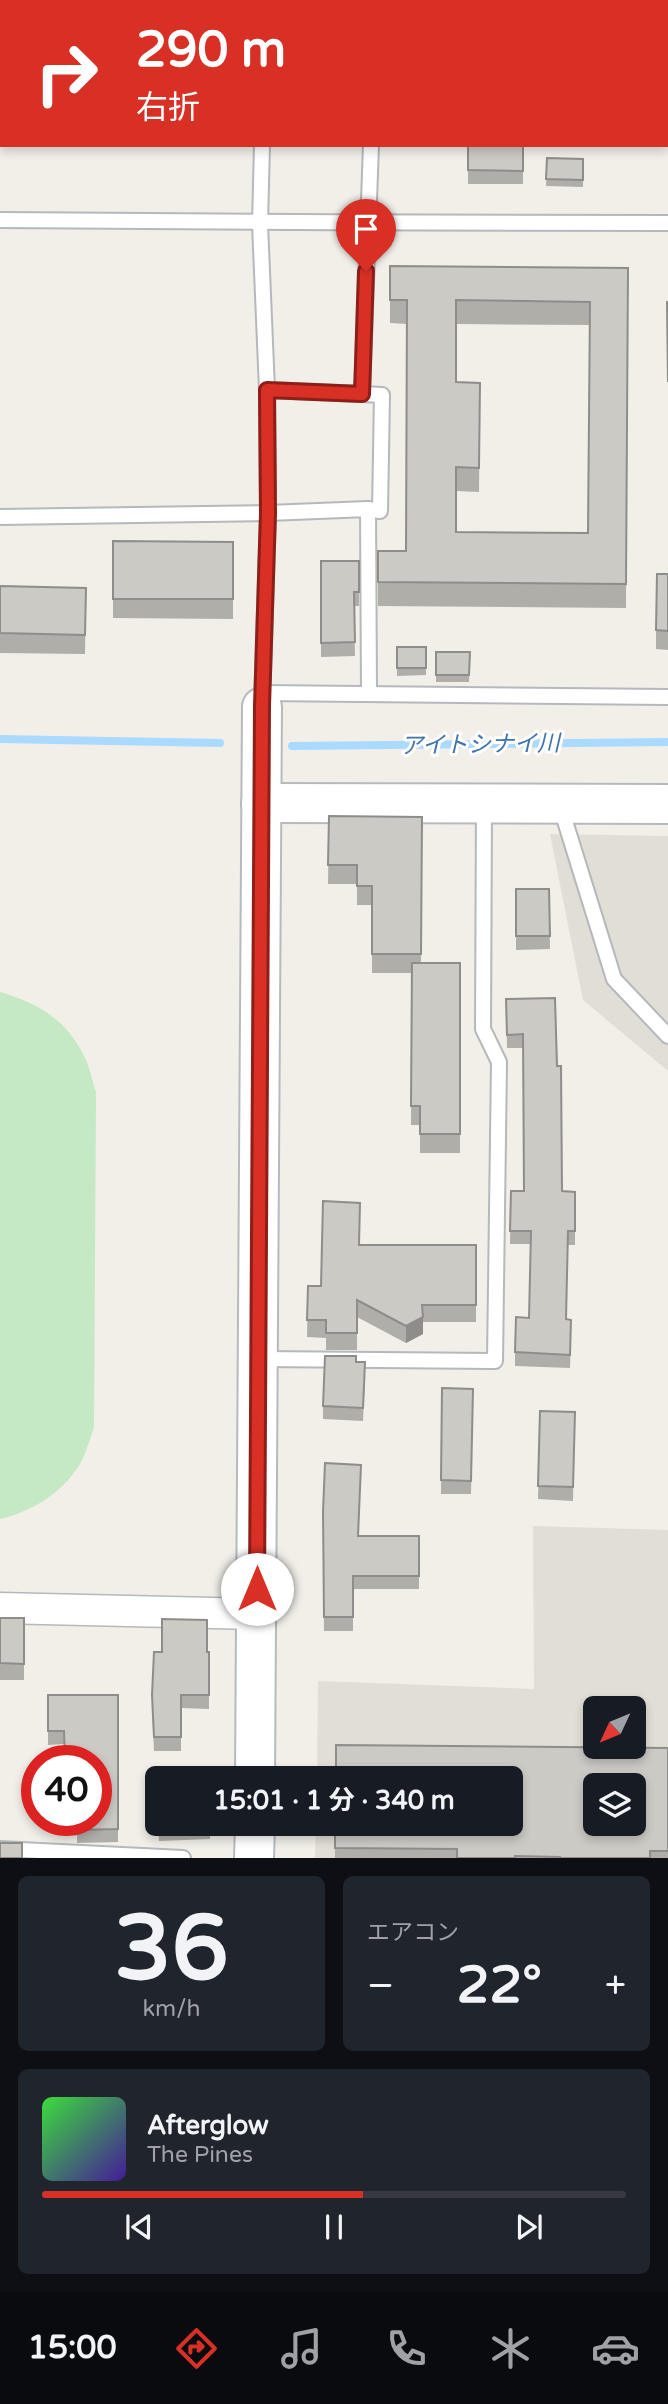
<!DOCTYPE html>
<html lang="ja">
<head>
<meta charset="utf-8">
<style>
	:root { --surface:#171b24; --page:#20242c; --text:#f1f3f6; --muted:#9ea1a6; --line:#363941; --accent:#d93025 }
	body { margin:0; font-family:"Varela Round","Noto Sans JP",sans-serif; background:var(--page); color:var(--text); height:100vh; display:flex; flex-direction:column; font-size:26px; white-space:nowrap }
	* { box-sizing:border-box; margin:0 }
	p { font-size:23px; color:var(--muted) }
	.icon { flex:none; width:38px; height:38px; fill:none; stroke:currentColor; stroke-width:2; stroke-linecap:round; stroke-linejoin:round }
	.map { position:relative; height:1858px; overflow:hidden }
	.drawer { display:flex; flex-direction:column; gap:18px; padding:18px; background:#0d0f14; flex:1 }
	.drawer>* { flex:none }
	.top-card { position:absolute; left:0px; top:0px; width:668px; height:147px; box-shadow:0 4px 10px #0003; background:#d93025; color:#fff; overflow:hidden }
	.needle { width:46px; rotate:226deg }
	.buttons { position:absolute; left:583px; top:1696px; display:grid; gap:14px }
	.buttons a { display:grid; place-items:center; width:63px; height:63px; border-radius:10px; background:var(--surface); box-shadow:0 4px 10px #0003; font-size:35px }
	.speed { position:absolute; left:21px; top:1745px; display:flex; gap:14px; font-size:35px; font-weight:700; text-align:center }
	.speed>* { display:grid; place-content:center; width:91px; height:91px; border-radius:50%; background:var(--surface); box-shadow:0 4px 10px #0003; line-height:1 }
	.speed .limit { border:10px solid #d22; background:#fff; color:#111 }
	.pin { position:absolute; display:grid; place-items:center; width:60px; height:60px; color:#fff; margin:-72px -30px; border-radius:50% 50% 50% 0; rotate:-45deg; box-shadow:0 0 7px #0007 }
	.pin .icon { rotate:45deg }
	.me { position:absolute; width:77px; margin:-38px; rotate:0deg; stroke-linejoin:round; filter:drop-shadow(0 0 5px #0008) }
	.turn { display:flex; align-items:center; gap:24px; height:147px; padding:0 21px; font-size:32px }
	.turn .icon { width:91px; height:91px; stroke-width:2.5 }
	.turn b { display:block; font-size:49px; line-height:60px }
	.big { font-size:52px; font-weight:700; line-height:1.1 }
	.drawer .card { flex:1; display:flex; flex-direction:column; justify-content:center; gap:10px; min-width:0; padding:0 24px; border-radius:10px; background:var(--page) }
	.drawer .dial { align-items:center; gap:0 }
	.dial b { font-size:91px; line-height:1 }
	.song { display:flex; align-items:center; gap:21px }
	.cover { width:84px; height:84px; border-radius:10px; background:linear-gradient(135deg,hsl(120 70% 55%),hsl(260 70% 35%)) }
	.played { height:7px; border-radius:4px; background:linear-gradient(90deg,var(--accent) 55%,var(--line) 55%) }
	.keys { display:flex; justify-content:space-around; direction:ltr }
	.heat { display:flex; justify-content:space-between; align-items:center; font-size:38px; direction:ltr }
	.drawer .tiles { flex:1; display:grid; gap:18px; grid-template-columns:1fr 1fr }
	.card:last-child { grid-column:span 2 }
	.trip { position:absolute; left:145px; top:1766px; width:378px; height:70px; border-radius:10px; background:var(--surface); box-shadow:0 4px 10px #0003; font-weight:700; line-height:70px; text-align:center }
	.menu { display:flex; height:112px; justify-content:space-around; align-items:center; background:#090b0e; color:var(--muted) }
	.menu .icon { width:49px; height:49px }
	.menu .current { color:var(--accent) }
	.menu b { font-size:32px; color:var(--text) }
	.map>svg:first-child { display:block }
	.education { fill:#e1ded6; fill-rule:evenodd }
	.pitch { fill:#c5e8c5 }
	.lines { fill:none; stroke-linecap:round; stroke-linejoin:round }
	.stream { stroke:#aadaff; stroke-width:8 }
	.lane-casing { stroke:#b5b8bc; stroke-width:18 }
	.street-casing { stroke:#b5b8bc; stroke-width:33 }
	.secondary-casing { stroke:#b6babf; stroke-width:42 }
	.lane { stroke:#fff; stroke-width:14 }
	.street { stroke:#fff; stroke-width:30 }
	.secondary { stroke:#fff; stroke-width:38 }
	.wall { fill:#afaea9; fill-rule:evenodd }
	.shaded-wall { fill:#8f8d8a }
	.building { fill:#cccac5; stroke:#8f8d8a; stroke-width:2; fill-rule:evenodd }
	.route-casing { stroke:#8d1f18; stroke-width:18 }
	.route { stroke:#d93025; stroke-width:12 }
	.labels { text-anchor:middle; stroke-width:6; stroke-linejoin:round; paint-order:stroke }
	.water-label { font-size:23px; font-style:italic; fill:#4174aa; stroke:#fff }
</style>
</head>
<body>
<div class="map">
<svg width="668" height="1858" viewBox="0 0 668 1858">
	<rect width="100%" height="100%" fill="#f1efe8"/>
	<g class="education">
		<path d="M550 834 668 836V1071L583 1000Z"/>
		<path d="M533 1526 668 1530V1858H315L316 1824H511V1778H317L318 1681 534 1689ZM595 1708H634V1746H595ZM595 1785H634V1824H595Z"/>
	</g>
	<path class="pitch" d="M0 992C36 1002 67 1020 84 1056 90 1067 92 1081 96 1092L94 1427C90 1439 86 1453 80 1464 62 1493 33 1511 0 1519Z"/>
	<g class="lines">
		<g class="stream">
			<path d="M0 739 220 743"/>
			<path d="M292 746 668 742"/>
		</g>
		<g class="lane-casing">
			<g id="lane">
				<path d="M264 1 320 2"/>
				<path d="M378 2V0"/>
				<path d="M0 220C223 223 445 222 668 223"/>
				<path d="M267 390 362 394 371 145"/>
				<path d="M362 394 382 395 380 511 368 509"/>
				<path d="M0 517 268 513 368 509 369 694"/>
				<path d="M262 693 668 697"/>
				<path d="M262 707 268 513 267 390 260 224 262 145"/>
				<path d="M560 805 614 979 668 1036"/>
				<path d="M259 1359 495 1361 499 1062 483 1029 484 806"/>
				<path d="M0 1849 183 1858"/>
			</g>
		</g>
		<g class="street-casing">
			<path id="street" d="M0 1608 257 1614"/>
		</g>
		<g class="secondary-casing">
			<g id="secondary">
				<path d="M261 803 668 804"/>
				<path d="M255 1778 262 707"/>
				<path d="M254 1858 255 1824"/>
			</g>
		</g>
		<use href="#lane" class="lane"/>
		<use href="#street" class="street"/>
		<use href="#secondary" class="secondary"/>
	</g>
	<g class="wall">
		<rect x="468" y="145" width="55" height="39"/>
		<path d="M547 158 583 159V187L546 186Z"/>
		<path d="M390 266 628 268 626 608 378 606V551H406L407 324 390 323ZM456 324 590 325 588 533 456 532V491L479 492 480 383 456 382Z"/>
		<path d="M113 541 233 542V619L113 618Z"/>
		<path d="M321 561H359V606H354L355 656 321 657Z"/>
		<path d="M668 574V650L656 649V630Z"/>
		<path d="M0 586 86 588 85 654 0 653Z"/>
		<path d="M397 647H426V675L397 676Z"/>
		<path d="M436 652H470L469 682H436Z"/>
		<path d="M329 816 422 817 421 963H460V1153H420V1125H411L412 973H372V905H357V884H328Z"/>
		<path d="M516 889H549L550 949 516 950Z"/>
		<path d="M555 998 562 1191 575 1192V1245H568L566 1319 571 1333 570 1368 515 1366V1352L529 1318 531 1244H510L511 1191H524L523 1048H507L506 999Z"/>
		<path d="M476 1245V1322H423V1334L406 1343 357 1317V1350H326V1338L307 1337 308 1286H321Z"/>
		<path d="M365 1376 363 1421 323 1419V1406Z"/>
		<path d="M442 1388 473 1389 471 1494H441Z"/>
		<path d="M540 1411 575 1412 573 1501 538 1499Z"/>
		<path d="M323 1512 359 1536H419V1589H353V1631H324Z"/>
		<rect x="0" y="1618" width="24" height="62"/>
		<path d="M154 1652H209V1709L181 1708V1751H154L152 1708Z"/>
		<path d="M48 1695H118V1842L77 1843V1820L96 1760 64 1744 48 1745Z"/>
		<path d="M668 1748V1858H335V1832H327V1824H511L336 1777Z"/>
		<path d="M158 1824H210V1839L159 1841Z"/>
	</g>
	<path class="shaded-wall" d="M423 1317V1334L406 1343V1326Z"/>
	<g class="building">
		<rect x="475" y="0" width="107" height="2"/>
		<path d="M468 145H523V171L468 170Z"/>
		<path d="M547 158 583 159V180L546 179Z"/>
		<path d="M390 266 628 268 626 584 378 582V551H406L407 300H390ZM456 300 590 302 588 533 456 532V467L479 468 480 383 456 382Z"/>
		<path d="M667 302H668V382Z"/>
		<path d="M113 541 233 542V599H113Z"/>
		<path d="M321 561H359V592H354L355 642 321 643Z"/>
		<path d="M657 574H668V631L656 630Z"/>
		<path d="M0 586 86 588 85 635 0 633Z"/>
		<rect x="397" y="647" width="29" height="21"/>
		<path d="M436 652H470L469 675H436Z"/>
		<path d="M329 816 422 817 421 954H372V886H357V865H328Z"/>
		<path d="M516 889H549L550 936H516Z"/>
		<path d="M412 963H460V1134H420V1106H411Z"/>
		<path d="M555 998 557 1066H561L562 1191 575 1192V1231H568L566 1319 571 1320 570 1355 515 1352 516 1317 529 1318 531 1231H510L511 1191H524L523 1034 507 1035 506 999Z"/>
		<path d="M323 1201 360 1203 359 1245H476V1305H422L423 1317 406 1326 357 1300V1333H326V1320H307L308 1286H321Z"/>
		<path d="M325 1356H356V1362H365L363 1408 323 1406Z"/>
		<path d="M442 1388 473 1389 471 1481 441 1480Z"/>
		<path d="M540 1411 575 1412 573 1487 538 1486Z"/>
		<path d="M325 1463 361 1465 358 1536H419V1576H353V1617H324L323 1512Z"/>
		<path d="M0 1618H24V1664L0 1663Z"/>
		<path d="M162 1619 207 1620V1652H209V1695H181V1737H154L152 1695 154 1652H162Z"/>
		<path d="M48 1695H118V1829L77 1830V1820H96V1760H65L64 1731H48Z"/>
		<path d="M336 1745 668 1748V1851H650V1858H558L559 1857 515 1856V1858H457V1849L335 1848V1824H511V1778H327V1777H336ZM595 1785H634V1824H595Z"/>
		<path d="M159 1824H210V1825L159 1827Z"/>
		<rect x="0" y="1843" width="22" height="15"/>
	</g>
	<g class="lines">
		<g class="route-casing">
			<path id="route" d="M257 1589 262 706 268 513 267 390 362 394 366 271"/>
		</g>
		<use href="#route" class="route"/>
	</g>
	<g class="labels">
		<g class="water-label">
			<text transform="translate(480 744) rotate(-1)" y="8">アイトシナイ川</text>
		</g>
	</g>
</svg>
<div class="buttons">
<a><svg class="needle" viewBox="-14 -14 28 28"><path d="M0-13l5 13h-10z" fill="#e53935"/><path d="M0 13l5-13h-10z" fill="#9ea1a6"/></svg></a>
<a><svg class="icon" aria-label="layers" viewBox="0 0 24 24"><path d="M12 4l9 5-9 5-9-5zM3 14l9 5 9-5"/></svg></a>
</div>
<div class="speed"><div class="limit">40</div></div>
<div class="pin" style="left:366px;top:271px;background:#d93025"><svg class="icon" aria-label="arrive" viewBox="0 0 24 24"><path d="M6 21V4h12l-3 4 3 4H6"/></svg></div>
<svg class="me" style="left:257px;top:1589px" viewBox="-20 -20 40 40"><circle r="19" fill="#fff"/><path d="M0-13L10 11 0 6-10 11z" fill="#d93025"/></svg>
<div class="trip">15:01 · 1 分 · 340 m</div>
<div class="top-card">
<div class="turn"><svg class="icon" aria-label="right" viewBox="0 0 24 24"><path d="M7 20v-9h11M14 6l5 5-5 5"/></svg><div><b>290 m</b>右折</div></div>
</div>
</div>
<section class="drawer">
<div class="tiles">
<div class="card dial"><b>36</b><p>km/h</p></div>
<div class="card"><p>エアコン</p>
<div class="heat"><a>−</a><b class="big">22°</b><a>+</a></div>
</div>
<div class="card">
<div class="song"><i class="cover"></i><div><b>Afterglow</b><p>The Pines</p></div></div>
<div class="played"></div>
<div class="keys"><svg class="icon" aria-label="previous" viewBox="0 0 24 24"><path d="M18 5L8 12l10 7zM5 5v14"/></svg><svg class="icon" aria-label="pause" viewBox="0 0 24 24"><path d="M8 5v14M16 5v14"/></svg><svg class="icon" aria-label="next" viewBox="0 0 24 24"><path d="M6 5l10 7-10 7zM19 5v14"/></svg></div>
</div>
</div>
</section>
<nav class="menu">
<b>15:00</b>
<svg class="icon current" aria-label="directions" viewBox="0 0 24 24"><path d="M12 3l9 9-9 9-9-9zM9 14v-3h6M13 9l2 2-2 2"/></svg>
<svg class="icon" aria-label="music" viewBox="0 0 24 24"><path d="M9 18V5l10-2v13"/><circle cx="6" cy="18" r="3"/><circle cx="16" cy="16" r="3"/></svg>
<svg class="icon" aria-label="phone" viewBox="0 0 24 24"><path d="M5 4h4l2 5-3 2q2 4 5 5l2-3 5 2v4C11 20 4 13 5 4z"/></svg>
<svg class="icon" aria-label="climate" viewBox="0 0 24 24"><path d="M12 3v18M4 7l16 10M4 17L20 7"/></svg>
<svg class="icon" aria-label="car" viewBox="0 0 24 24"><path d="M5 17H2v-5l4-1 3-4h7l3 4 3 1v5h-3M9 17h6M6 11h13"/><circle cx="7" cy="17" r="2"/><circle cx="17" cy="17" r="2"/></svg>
</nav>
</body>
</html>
